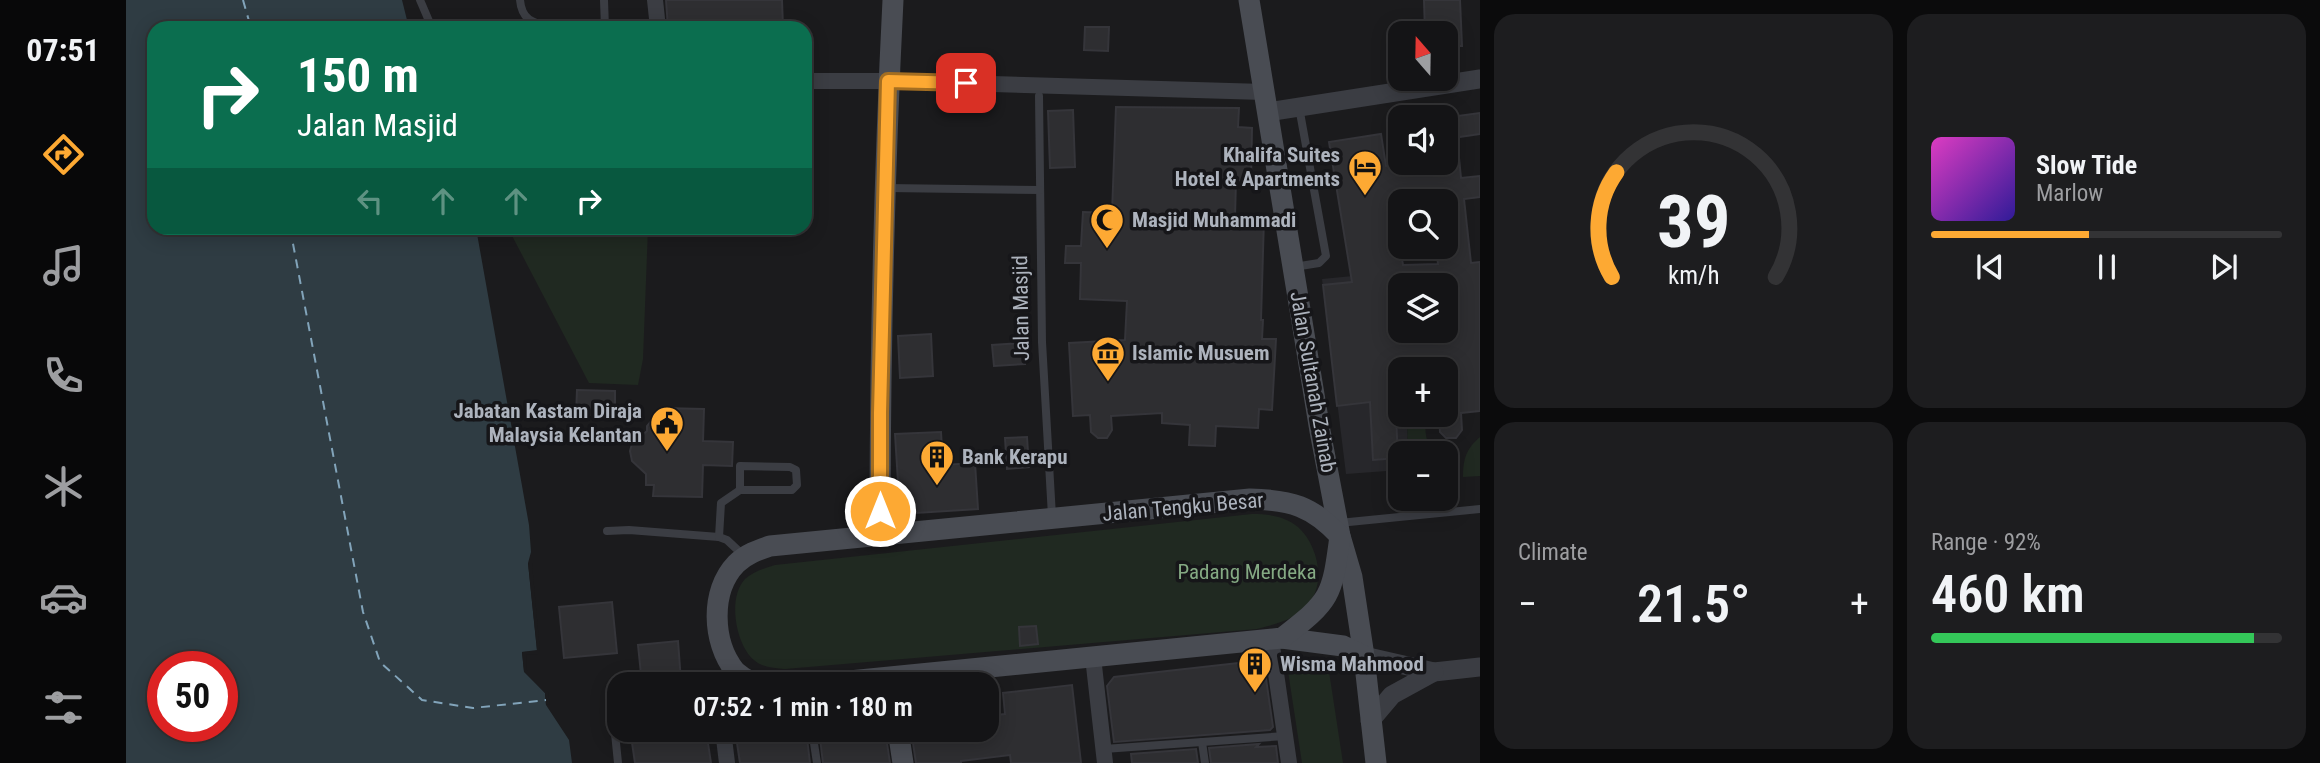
<!DOCTYPE html>
<html lang="en">
<head>
<meta charset="utf-8">
<style>
	:root { --surface:#141416; --page:#1d1d1f; --text:#f1f3f6; --muted:#9d9ea1; --line:#333335; --accent:#fda933 }
	body { margin:0; font-family:"Roboto Condensed",sans-serif; background:var(--page); color:var(--text); height:100vh; display:flex; flex-direction:column; font-size:26px; white-space:nowrap }
	* { box-sizing:border-box; margin:0 }
	p { font-size:23px; color:var(--muted) }
	.icon { flex:none; width:38px; height:38px; fill:none; stroke:currentColor; stroke-width:2; stroke-linecap:round; stroke-linejoin:round }
	.map { position:relative; flex:1; overflow:hidden }
	.sheet { display:flex; flex-direction:column; gap:14px; padding:14px; background:#0b0b0c; width:840px }
	.sheet>* { flex:none }
	.banner { position:absolute; left:21px; top:21px; width:665px; height:214px; border-radius:21px; box-shadow:0 4px 18px #0003,0 0 0 2px var(--line); background:#0b6e4f; color:#fff; overflow:hidden }
	.needle { width:46px; rotate:340deg }
	.fabs { position:absolute; left:1262px; top:21px; display:grid; gap:14px }
	.fabs a { display:grid; place-items:center; width:70px; height:70px; border-radius:14px; background:var(--surface); box-shadow:0 4px 18px #0003,0 0 0 2px var(--line); font-size:35px }
	.speed { position:absolute; left:21px; top:651px; display:flex; gap:14px; font-size:35px; font-weight:700; text-align:center }
	.speed>* { display:grid; place-content:center; width:91px; height:91px; border-radius:50%; background:var(--surface); box-shadow:0 4px 18px #0003,0 0 0 2px var(--line); line-height:1 }
	.speed .limit { border:10px solid #d22; background:#fff; color:#111 }
	.pin { position:absolute; display:grid; place-items:center; width:60px; height:60px; color:#fff; margin:-30px; border-radius:14px; box-shadow:0 4px 10px #0006 }
	.me { position:absolute; width:77px; margin:-38px; rotate:0deg; stroke-linejoin:round; filter:drop-shadow(0 0 5px #0008) }
	.turn { display:flex; align-items:center; gap:24px; height:147px; padding:0 35px; font-size:32px }
	.turn .icon { width:91px; height:91px; stroke-width:2.5 }
	.turn b { display:block; font-size:49px; line-height:60px }
	.lanes { display:flex; align-items:center; height:66px; padding:0 35px; background:#0003; justify-content:center; gap:35px; direction:ltr }
	.lanes .off { opacity:.35 }
	.big { font-size:52px; font-weight:600; line-height:1.1 }
	.sheet .widget { flex:1; display:flex; flex-direction:column; justify-content:center; gap:10px; min-width:0; padding:0 24px; border-radius:21px; background:var(--page) }
	.sheet .dial { align-items:center; gap:0 }
	.dial svg { height:182px; overflow:visible; fill:none; stroke:var(--line); stroke-width:7; stroke-linecap:round; text-anchor:middle }
	.dial text { fill:var(--text); stroke:none }
	.song { display:flex; align-items:center; gap:21px }
	.cover { width:84px; height:84px; border-radius:10px; background:linear-gradient(135deg,hsl(310 70% 55%),hsl(250 70% 35%)) }
	.played { height:7px; border-radius:4px; background:linear-gradient(90deg,var(--accent) 45%,var(--line) 45%) }
	.keys { display:flex; justify-content:space-around; direction:ltr }
	.heat { display:flex; justify-content:space-between; align-items:center; font-size:38px; direction:ltr }
	.charge { height:10px; border-radius:5px; background:linear-gradient(90deg,#34c759 92%,var(--line) 0) }
	.sheet .tiles { flex:1; display:grid; gap:14px; grid-template-columns:repeat(2,1fr) }
	.trip { position:absolute; left:481px; top:672px; width:392px; height:70px; border-radius:21px; background:var(--surface); box-shadow:0 4px 18px #0003,0 0 0 2px var(--line); font-weight:600; line-height:70px; text-align:center }
	main { display:flex; flex:1; min-height:0 }
	.menu { display:flex; flex-direction:column; width:126px; justify-content:space-around; align-items:center; background:#080809; color:var(--muted) }
	.menu .icon { width:49px; height:49px }
	.menu .active { color:var(--accent) }
	.menu b { font-size:32px; color:var(--text) }
	.map>svg:first-child { display:block }
	.built { fill:#27272b }
	.green { fill:#202921 }
	.water { fill:#2f3c43; fill-rule:evenodd }
	.pier { fill:#1b1b1d }
	.lines { fill:none; stroke-linecap:round; stroke-linejoin:round }
	.ferry { stroke:#82a4ba; stroke-width:2; stroke-dasharray:9 7; stroke-linecap:butt }
	.building { fill:#2e2e31; stroke:#35353a; stroke-width:2; fill-rule:evenodd }
	.service { stroke:#3b3d43; stroke-width:8 }
	.minor { stroke:#3b3d43; stroke-width:16 }
	.tertiary { stroke:#3b3d43; stroke-width:19 }
	.secondary { stroke:#494c53; stroke-width:21 }
	.route-casing { stroke:#a46e21; stroke-width:18 }
	.route { stroke:#fda933; stroke-width:12 }
	.labels { text-anchor:middle; stroke-width:7; stroke-linejoin:round; paint-order:stroke }
	.poi-label { font-size:21px; font-weight:bold; fill:#adb3bd; stroke:#161619; text-anchor:start }
	.street-label { font-size:21px; fill:#adb3bd; stroke:#161619 }
	.park-label { font-size:21px; fill:#84a983; stroke:#161619 }
</style>
</head>
<body>
<main>
<nav class="menu">
<b>07:51</b>
<svg class="icon active" aria-label="directions" viewBox="0 0 24 24"><path d="M12 3l9 9-9 9-9-9zM9 14v-3h6M13 9l2 2-2 2"/></svg>
<svg class="icon" aria-label="music" viewBox="0 0 24 24"><path d="M9 18V5l10-2v13"/><circle cx="6" cy="18" r="3"/><circle cx="16" cy="16" r="3"/></svg>
<svg class="icon" aria-label="phone" viewBox="0 0 24 24"><path d="M5 4h4l2 5-3 2q2 4 5 5l2-3 5 2v4C11 20 4 13 5 4z"/></svg>
<svg class="icon" aria-label="climate" viewBox="0 0 24 24"><path d="M12 3v18M4 7l16 10M4 17L20 7"/></svg>
<svg class="icon" aria-label="car" viewBox="0 0 24 24"><path d="M5 17H2v-5l4-1 3-4h7l3 4 3 1v5h-3M9 17h6M6 11h13"/><circle cx="7" cy="17" r="2"/><circle cx="17" cy="17" r="2"/></svg>
<svg class="icon" aria-label="filters" viewBox="0 0 24 24"><path d="M4 7h16M4 17h16"/><circle cx="9" cy="7" r="2"/><circle cx="15" cy="17" r="2"/></svg>
</nav>
<div class="map">
<svg width="1354" height="763" viewBox="0 0 1354 763">
	<rect width="100%" height="100%" fill="#1b1b1d"/>
	<path class="built" d="M1268 272 1271 330 1264 335 1274 415H1281L1282 453H1274V470L1220 474 1196 279Z"/>
	<g class="green">
		<path d="M382 228H522L517 359 512 385 463 383Z"/>
		<path d="M1300 415C1299 429 1298 443 1310 453H1282L1281 416Z"/>
		<path d="M1354 437V476L1337 477C1337 459 1340 449 1354 437Z"/>
		<path d="M1126 514C1142 514 1159 516 1172 527 1191 544 1200 580 1184 602 1172 619 1150 624 1131 629L659 669C648 668 637 668 628 660 610 645 601 598 619 579 627 572 639 568 649 565Z"/>
		<path d="M1187 657 1194 658 1202 665 1217 763H1176L1160 658Z"/>
	</g>
	<path class="water" d="M0 0H276L283 28H28V228H350L403 525 405 552 402 563 411 651 396 652 398 671 419 693 420 705 443 740 446 763H0ZM37 667H96V726H37Z"/>
	<path class="pier" d="M402 563H406L414 651 412 654 400 655 401 670 422 692 424 704 420 705 419 693 398 672 396 652 411 650Z"/>
	<g class="lines">
		<g class="ferry">
			<path d="M117 0 125 28"/>
			<path d="M164 228 237 612 254 662 296 700 347 708 420 700"/>
		</g>
	</g>
	<g class="building">
		<path d="M540 0H656L657 28H542Z"/>
		<path d="M1298 0H1334L1336 46H1320V33H1299Z"/>
		<path d="M959 27H983L982 51 958 50Z"/>
		<path d="M990 107 1113 108 1112 127 1126 128 1125 181 1110 180 1109 217 1138 218 1135 320H1137L1136 339H1150L1146 410 1133 409 1132 428 1090 426 1089 446 1063 445 1064 425 1036 423V413L985 416 986 430 981 438H972L965 432 964 415 947 416 943 343 999 340 1001 301 954 299 955 263H939L940 246H955L957 212 986 213Z"/>
		<path d="M947 110 949 167 924 168 922 111Z"/>
		<path d="M1354 113V134L1333 137 1331 116Z"/>
		<path d="M1330 127 1335 178 1354 176V197L1338 199 1345 263 1354 262V411L1335 413 1336 430 1330 438H1320L1314 432 1313 415H1320V369H1274V416H1270L1272 458 1247 460 1244 402 1211 406 1197 285 1226 282 1203 142 1255 134 1260 166 1292 163H1320V128ZM1266 201H1320V247H1310L1312 264 1277 265ZM1265 285H1320V331H1270L1267 333Z"/>
		<path d="M805 334 807 376 774 378 772 336Z"/>
		<path d="M897 343 899 364 868 366 866 345Z"/>
		<path d="M451 390 489 391V415H450Z"/>
		<path d="M535 408 578 409 577 441 607 442 606 466 577 465 576 497 527 496 528 485H520V474L506 461 504 451 506 444 521 431V426L526 420H530V415Z"/>
		<path d="M815 432 817 465 849 463 852 509 774 514 769 434Z"/>
		<path d="M901 437 903 467 881 469 879 438Z"/>
		<path d="M486 602 491 653 438 658 433 607Z"/>
		<path d="M910 626 912 644 894 646 893 627Z"/>
		<path d="M552 641 555 681 516 684 512 645Z"/>
		<path d="M1130 661 1138 665 1147 727 1144 730 988 742 981 686 988 677Z"/>
		<path d="M946 685 955 763H885L884 755 835 761V763H790L785 730H861V716L879 714 877 693Z"/>
		<path d="M551 730H580L585 763H509L505 736Z"/>
		<path d="M609 730H680L684 763H614Z"/>
		<path d="M693 730H759L764 763H697Z"/>
		<path d="M1133 744 1130 747 1150 746 1152 763H1085L1083 748Z"/>
		<path d="M1070 749 1072 763H1006L1005 754Z"/>
	</g>
	<g class="lines">
		<g class="service">
			<path d="M294 0 306 28"/>
			<path d="M394 0C396 23 410 23 429 28"/>
			<path d="M478 0 479 28"/>
			<path d="M913 96 916 342 926 516"/>
			<path d="M761 188 914 190"/>
			<path d="M1168 267 1193 263 1200 256 1173 107"/>
			<path d="M1213 523 1354 509"/>
			<path d="M481 531 503 530 593 537 601 540 617 555"/>
			<path d="M593 537 595 503 614 490H666L671 485 670 470 664 467 614 466V490"/>
			<path d="M686 730 691 763"/>
			<path d="M1076 742 1079 763"/>
			<path d="M978 749 1159 736"/>
			<path d="M492 763 489 733 494 720"/>
		</g>
		<g class="minor">
			<path d="M529 0 532 28"/>
			<path d="M679 81H762L1138 92"/>
			<path d="M1145 639 1163 763"/>
			<path d="M967 657 979 763"/>
			<path d="M597 730 601 763"/>
		</g>
		<g class="tertiary">
			<path d="M1142 112 1354 79"/>
			<path d="M1238 656 1308 672 1354 667"/>
			<path d="M1244 721 1266 695 1308 672"/>
		</g>
		<g class="secondary">
			<path d="M1123 0 1194 431 1214 536 1226 577 1238 656 1250 763"/>
			<path d="M754 535C754 357 758 178 767 0"/>
			<path d="M1156 638 1217 646 1238 656"/>
			<path d="M627 684C622 680 614 676 609 671 586 642 584 591 610 564 620 554 632 550 644 546L1124 499C1165 500 1186 506 1214 536 1206 597 1205 600 1156 638L693 684"/>
			<path d="M772 730 777 763"/>
		</g>
	</g>
	<g class="lines">
		<g class="route-casing">
			<path id="route" d="M754 511V413L762 81 840 83"/>
		</g>
		<use href="#route" class="route"/>
	</g>
	<defs>
		<g id="hotel-pin" transform="scale(1.75)"><path d="M0 17L-7.5 6A9.5 9.5 0 1 1 7.5 6Z" fill="#fda933" stroke="#161619"/><path d="M-6-4.5h1.5V1H6V5H4.5V3h-9V5H-6ZM-4 0a1.8 1.8 0 1 1 3.6 0ZM.5 0V-2.5h3Q6-2.5 6 0Z" fill="#111"/></g>
		<g id="mosque-pin" transform="scale(1.75)"><path d="M0 17L-7.5 6A9.5 9.5 0 1 1 7.5 6Z" fill="#fda933" stroke="#161619"/><path d="M3.5-4.9A6 6 0 1 0 3.5 4.9A5 5 0 1 1 3.5-4.9Z" fill="#111"/></g>
		<g id="museum-pin" transform="scale(1.75)"><path d="M0 17L-7.5 6A9.5 9.5 0 1 1 7.5 6Z" fill="#fda933" stroke="#161619"/><path d="M0-6L6-3V-2H-6V-3ZM-5-1h2V3h-2ZM-1-1h2V3h-2ZM3-1h2V3H3ZM-6 4H6V6H-6Z" fill="#111"/></g>
		<g id="civic-pin" transform="scale(1.75)"><path d="M0 17L-7.5 6A9.5 9.5 0 1 1 7.5 6Z" fill="#fda933" stroke="#161619"/><path d="M-.6-6.5H3V-4.5H.6V-3L4-1V1h2V6H-6V1h2V-1L-.6-3ZM-1.2 2.5V6h2.4V2.5Z" fill="#111"/></g>
		<g id="building-pin" transform="scale(1.75)"><path d="M0 17L-7.5 6A9.5 9.5 0 1 1 7.5 6Z" fill="#fda933" stroke="#161619"/><path d="M-4-6H4V6H1V3H-1V6H-4ZM-2.5-4.3h1.7v1.8h-1.7ZM.8-4.3h1.7v1.8H.8ZM-2.5-1h1.7V.8h-1.7ZM.8-1h1.7V.8H.8Z" fill="#111"/></g>
	</defs>
	<g fill-rule="evenodd">
		<use href="#hotel-pin" x="1239" y="167"/>
		<use href="#mosque-pin" x="981" y="220"/>
		<use href="#museum-pin" x="982" y="353"/>
		<use href="#civic-pin" x="541" y="423"/>
		<use href="#building-pin" x="811" y="457"/>
		<use href="#building-pin" x="1129" y="664"/>
	</g>
	<g class="labels">
		<g class="poi-label">
			<text x="1214" y="162" text-anchor="end">Khalifa Suites<tspan x="1214" dy="24">Hotel &amp; Apartments</tspan></text>
			<text x="1006" y="227">Masjid Muhammadi</text>
			<text x="1006" y="360">Islamic Musuem</text>
			<text x="516" y="418" text-anchor="end">Jabatan Kastam Diraja<tspan x="516" dy="24">Malaysia Kelantan</tspan></text>
			<text x="836" y="464">Bank Kerapu</text>
			<text x="1154" y="671">Wisma Mahmood</text>
		</g>
		<g class="street-label">
			<text transform="translate(895 308) rotate(-91)" y="7">Jalan Masjid</text>
			<text transform="translate(1187 382) rotate(80)" y="7">Jalan Sultanah Zainab</text>
			<text transform="translate(1057 507) rotate(-5)" y="7">Jalan Tengku Besar</text>
		</g>
		<g class="park-label">
			<text x="1121" y="579">Padang Merdeka</text>
		</g>
	</g>
</svg>
<div class="fabs">
<a><svg class="needle" viewBox="-14 -14 28 28"><path d="M0-13l5 13h-10z" fill="#e53935"/><path d="M0 13l5-13h-10z" fill="#9d9ea1"/></svg></a>
<a><svg class="icon" aria-label="sound" viewBox="0 0 24 24"><path d="M4 9h4l5-4v14l-5-4H4zM17 9q2 3 0 6"/></svg></a>
<a><svg class="icon" aria-label="search" viewBox="0 0 24 24"><circle cx="10" cy="10" r="6"/><path d="M15 15l6 6"/></svg></a>
<a><svg class="icon" aria-label="layers" viewBox="0 0 24 24"><path d="M12 4l9 5-9 5-9-5zM3 14l9 5 9-5"/></svg></a>
<a>+</a>
<a>−</a>
</div>
<div class="speed"><div class="limit">50</div></div>
<div class="pin" style="left:840px;top:83px;background:#d93025"><svg class="icon" aria-label="arrive" viewBox="0 0 24 24"><path d="M6 21V4h12l-3 4 3 4H6"/></svg></div>
<svg class="me" style="left:754px;top:511px" viewBox="-20 -20 40 40"><circle r="17" fill="#fda933" stroke="#fff" stroke-width="3"/><path d="M0-11L8 9 0 5-8 9z" fill="#fff"/></svg>
<div class="trip">07:52 · 1 min · 180 m</div>
<div class="banner">
<div class="turn"><svg class="icon" aria-label="right" viewBox="0 0 24 24"><path d="M7 20v-9h11M14 6l5 5-5 5"/></svg><div><b>150 m</b>Jalan Masjid</div></div>
<div class="lanes"><svg class="icon off" aria-label="left" viewBox="0 0 24 24"><path d="M17 20v-9H6M10 6l-5 5 5 5"/></svg><svg class="icon off" aria-label="ahead" viewBox="0 0 24 24"><path d="M12 20V5M6 11l6-6 6 6"/></svg><svg class="icon off" aria-label="ahead" viewBox="0 0 24 24"><path d="M12 20V5M6 11l6-6 6 6"/></svg><svg class="icon" aria-label="right" viewBox="0 0 24 24"><path d="M7 20v-9h11M14 6l5 5-5 5"/></svg></div>
</div>
</div>
<section class="sheet">
<div class="tiles">
<div class="widget dial"><svg viewBox="0 0 100 80">
<path d="M14 69A42 42 0 1 1 86 69"/>
<path d="M14 69A42 42 0 0 1 16 23" stroke="#fda933"/>
<text x="50" y="56" font-size="32" font-weight="700">39</text>
<text x="50" y="72" font-size="11">km/h</text>
</svg></div>
<div class="widget">
<div class="song"><i class="cover"></i><div><b>Slow Tide</b><p>Marlow</p></div></div>
<div class="played"></div>
<div class="keys"><svg class="icon" aria-label="previous" viewBox="0 0 24 24"><path d="M18 5L8 12l10 7zM5 5v14"/></svg><svg class="icon" aria-label="pause" viewBox="0 0 24 24"><path d="M8 5v14M16 5v14"/></svg><svg class="icon" aria-label="next" viewBox="0 0 24 24"><path d="M6 5l10 7-10 7zM19 5v14"/></svg></div>
</div>
<div class="widget"><p>Climate</p>
<div class="heat"><a>−</a><b class="big">21.5°</b><a>+</a></div>
</div>
<div class="widget"><p>Range · 92%</p><b class="big">460 km</b><div class="charge"></div></div>
</div>
</section>
</main>
</body>
</html>
